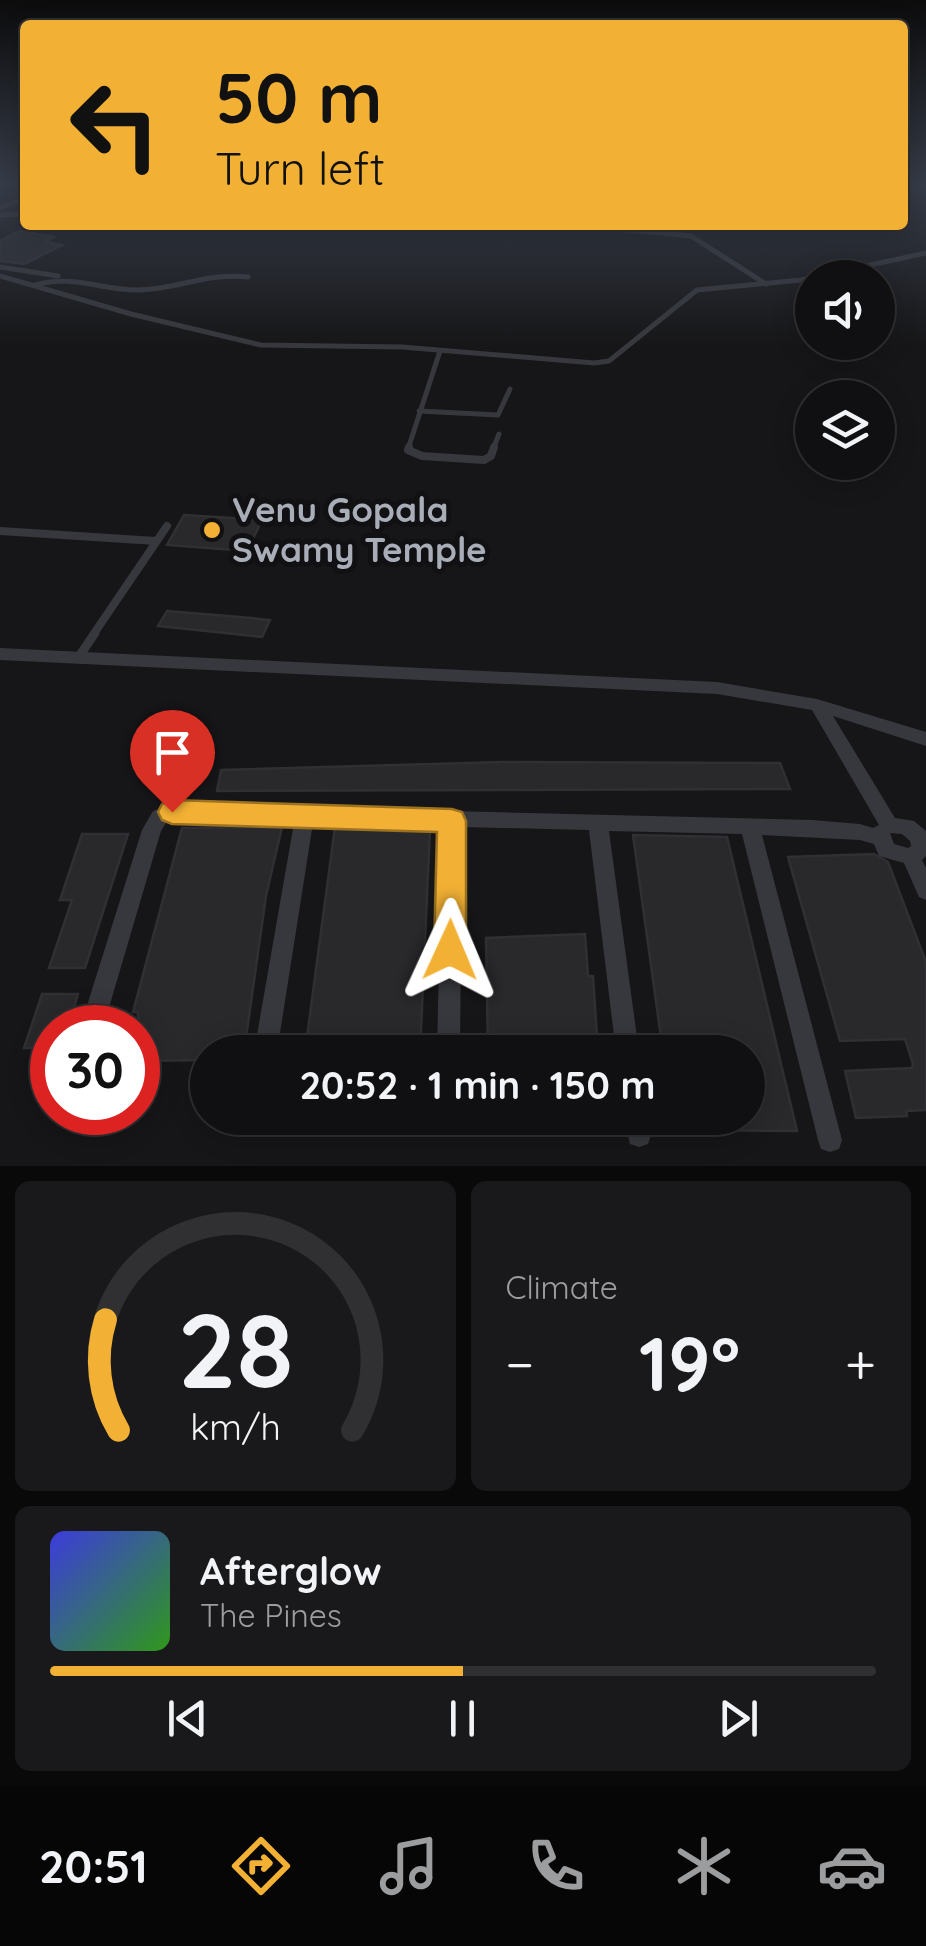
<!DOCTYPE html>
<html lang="en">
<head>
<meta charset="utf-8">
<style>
	:root { --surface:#101012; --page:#19191b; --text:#f1f3f6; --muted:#9c9d9f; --line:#303032; --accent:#f2b134 }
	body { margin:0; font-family:Quicksand,sans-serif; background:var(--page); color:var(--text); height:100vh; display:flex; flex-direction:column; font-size:38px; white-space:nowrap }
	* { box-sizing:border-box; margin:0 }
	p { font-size:32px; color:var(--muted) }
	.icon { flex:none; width:55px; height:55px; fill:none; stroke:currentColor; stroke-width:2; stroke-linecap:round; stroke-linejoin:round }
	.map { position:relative; height:1166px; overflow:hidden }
	.sheet { display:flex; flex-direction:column; gap:15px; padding:15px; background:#09090a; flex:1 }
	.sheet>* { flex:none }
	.guide { position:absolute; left:20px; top:20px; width:888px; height:210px; border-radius:10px; box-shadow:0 5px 25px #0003,0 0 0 2px var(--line); background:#f2b134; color:#111; overflow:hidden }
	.tools { position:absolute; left:795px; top:260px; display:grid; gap:20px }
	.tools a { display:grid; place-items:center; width:100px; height:100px; border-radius:50%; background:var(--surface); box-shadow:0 5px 25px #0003,0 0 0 2px var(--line); font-size:50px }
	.speed { position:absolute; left:30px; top:1005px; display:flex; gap:20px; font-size:50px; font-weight:700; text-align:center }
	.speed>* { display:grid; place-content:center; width:130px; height:130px; border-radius:50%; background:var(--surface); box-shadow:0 5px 25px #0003,0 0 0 2px var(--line); line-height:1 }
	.speed .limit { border:15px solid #d22; background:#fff; color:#111 }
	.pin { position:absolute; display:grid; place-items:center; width:85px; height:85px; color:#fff; margin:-102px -42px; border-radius:50% 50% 50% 0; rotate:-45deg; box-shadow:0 0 10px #0007 }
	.pin .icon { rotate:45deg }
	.me { position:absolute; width:110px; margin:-55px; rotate:1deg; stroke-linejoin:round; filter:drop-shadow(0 0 8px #0008) }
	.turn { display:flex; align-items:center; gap:35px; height:210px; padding:0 30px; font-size:45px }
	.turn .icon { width:130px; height:130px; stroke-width:2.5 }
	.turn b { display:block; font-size:70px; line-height:85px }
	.big { font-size:75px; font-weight:700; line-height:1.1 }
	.sheet .card { flex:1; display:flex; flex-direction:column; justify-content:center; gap:15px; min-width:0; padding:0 35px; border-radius:15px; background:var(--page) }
	.sheet .dial { align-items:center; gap:0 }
	.dial svg { height:260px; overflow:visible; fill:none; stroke:var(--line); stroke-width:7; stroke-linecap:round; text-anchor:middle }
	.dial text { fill:var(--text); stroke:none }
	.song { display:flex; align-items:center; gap:30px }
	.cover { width:120px; height:120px; border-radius:15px; background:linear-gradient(135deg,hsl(240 70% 55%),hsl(110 70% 35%)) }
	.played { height:10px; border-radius:5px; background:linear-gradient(90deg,var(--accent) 50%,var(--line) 50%) }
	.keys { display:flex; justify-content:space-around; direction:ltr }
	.heat { display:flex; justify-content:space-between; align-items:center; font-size:55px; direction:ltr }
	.sheet .tiles { flex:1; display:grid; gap:15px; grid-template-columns:1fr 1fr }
	.card:last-child { grid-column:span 2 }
	.trip { position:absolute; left:190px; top:1035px; width:575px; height:100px; border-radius:50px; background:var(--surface); box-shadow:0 5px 25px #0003,0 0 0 2px var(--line); font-weight:700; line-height:100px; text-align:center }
	.dock { display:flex; height:160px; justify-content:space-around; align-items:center; background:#060607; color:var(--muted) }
	.dock .icon { width:70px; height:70px }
	.dock .active { color:var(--accent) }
	.dock b { font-size:45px; color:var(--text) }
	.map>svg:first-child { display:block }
	.building { fill:#29292c; stroke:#303034; stroke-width:2.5 }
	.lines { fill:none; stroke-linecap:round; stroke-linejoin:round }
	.service-far2 { stroke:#37383d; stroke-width:5 }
	.service-far1 { stroke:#37383d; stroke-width:8 }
	.service { stroke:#37383d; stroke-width:9 }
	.minor { fill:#37383d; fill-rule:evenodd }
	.route { fill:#f2b134; stroke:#9d7322; stroke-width:2.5 }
	.poi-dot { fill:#f2b134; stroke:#111113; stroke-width:4 }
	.labels { text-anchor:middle; stroke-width:10; stroke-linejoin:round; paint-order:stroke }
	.poi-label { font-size:35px; font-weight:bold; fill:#a8adb8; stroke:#111113; text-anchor:start }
</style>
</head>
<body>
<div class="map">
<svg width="926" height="1166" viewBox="0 0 926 1166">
	<rect width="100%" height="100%" fill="#161618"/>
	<g class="building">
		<path d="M20 231 54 237 46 242 62 245 24 264 0 261V241Z"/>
		<path d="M184 515 262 520 247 551 167 545Z"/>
		<path d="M167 611 240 617 270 620 262 637 158 626Z"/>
		<path d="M503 762 780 763 790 789 217 791 221 770Z"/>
		<path d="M282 827 266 896 244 1052H208V1060L138 1061V1012H133L182 828Z"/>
		<path d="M335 827 430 829 420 1052H305Z"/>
		<path d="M82 834H128L85 968H49L72 900H60Z"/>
		<path d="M633 835 727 837 797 1131 676 1130 674 1118H748V1052H663Z"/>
		<path d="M874 854 888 862 926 962V1110L906 1111 907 1116 856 1118 845 1071 912 1068 913 1064 905 1039 840 1041 788 857Z"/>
		<path d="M585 934 588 976H593L598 1052H488L486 938Z"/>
		<path d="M42 994H78L68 1028H52V1048H24Z"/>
	</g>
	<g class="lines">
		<g class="service-far2">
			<path d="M902 193 926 187"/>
			<path d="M0 215 25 214"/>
			<path d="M574 225 691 236 766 284"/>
			<path d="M0 267 58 276"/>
			<path d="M0 276 131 314 261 345 402 347 594 363 609 361 697 290 801 280 926 253"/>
			<path d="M35 285C72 274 101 290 137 290 175 290 209 272 248 277"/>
			<path d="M419 411 498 415 510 389"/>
			<path d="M408 449 440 351"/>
			<path d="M493 449 499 434"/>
		</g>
		<g class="service-far1">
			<path d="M409 447 408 450 422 456 484 460 491 456 494 447"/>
			<path d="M0 531 156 541"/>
			<path d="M93 635 167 526"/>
		</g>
		<path class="service" d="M80 655 95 633"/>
		<g class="minor">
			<path d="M25 196V201L0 210V205Z"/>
			<path d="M0 648 717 682 817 699 926 732V746L833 716 895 818 914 821 926 831V856L922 860 926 868V900L919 897 904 863 879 856 874 844 860 840 762 835 842 1140 839 1149 830 1152 821 1149 818 1140 742 834 609 831 639 1052H616L589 830 462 827 460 1052H437L442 826 313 823 277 1052H254L294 823 167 821 161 831 103 1028H80L142 830 153 811 172 804 812 820 860 824 873 828 879 825 812 710 717 694 0 660ZM890 833 902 834 910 841 911 846 908 848 894 844Z"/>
			<path d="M624 1118H648L651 1135 648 1144 639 1147 630 1144Z"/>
		</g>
	</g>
	<linearGradient id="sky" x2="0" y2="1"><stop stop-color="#0c0c0d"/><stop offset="0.53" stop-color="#363c48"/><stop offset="1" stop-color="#363c48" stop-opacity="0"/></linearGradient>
	<rect width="926" height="347" fill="url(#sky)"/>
	<path class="route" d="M172 800 452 809 462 812 466 821V950L462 960 450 965 438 960 434 950 437 832 172 824 162 820 158 812 162 804Z"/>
	<circle class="poi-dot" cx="212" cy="530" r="10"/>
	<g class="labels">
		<g class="poi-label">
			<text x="232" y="522">Venu Gopala<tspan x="232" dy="40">Swamy Temple</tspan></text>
		</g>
	</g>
</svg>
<div class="tools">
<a><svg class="icon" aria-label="sound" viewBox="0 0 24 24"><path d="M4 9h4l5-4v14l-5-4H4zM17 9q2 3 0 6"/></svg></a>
<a><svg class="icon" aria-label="layers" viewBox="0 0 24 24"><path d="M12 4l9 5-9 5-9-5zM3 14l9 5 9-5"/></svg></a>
</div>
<div class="speed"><div class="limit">30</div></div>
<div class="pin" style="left:172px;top:812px;background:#d93025"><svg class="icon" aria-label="arrive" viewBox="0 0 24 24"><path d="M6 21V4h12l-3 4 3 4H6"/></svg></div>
<svg class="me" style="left:450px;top:950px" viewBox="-20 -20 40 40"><path d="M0-17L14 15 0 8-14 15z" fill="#f2b134" stroke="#fff" stroke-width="4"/></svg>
<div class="trip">20:52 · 1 min · 150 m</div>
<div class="guide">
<div class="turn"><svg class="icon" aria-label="left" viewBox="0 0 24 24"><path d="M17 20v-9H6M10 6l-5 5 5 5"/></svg><div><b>50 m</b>Turn left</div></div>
</div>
</div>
<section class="sheet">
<div class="tiles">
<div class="card dial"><svg viewBox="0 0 100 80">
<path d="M14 69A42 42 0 1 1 86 69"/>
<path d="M14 69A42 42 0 0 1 10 35" stroke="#f2b134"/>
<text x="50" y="56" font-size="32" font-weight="700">28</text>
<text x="50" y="72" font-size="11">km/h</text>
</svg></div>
<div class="card"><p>Climate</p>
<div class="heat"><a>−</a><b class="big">19°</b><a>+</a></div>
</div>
<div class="card">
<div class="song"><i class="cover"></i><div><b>Afterglow</b><p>The Pines</p></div></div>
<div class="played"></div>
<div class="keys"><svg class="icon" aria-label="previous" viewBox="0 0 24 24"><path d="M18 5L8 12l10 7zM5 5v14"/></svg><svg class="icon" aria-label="pause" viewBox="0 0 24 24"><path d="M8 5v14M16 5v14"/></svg><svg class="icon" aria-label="next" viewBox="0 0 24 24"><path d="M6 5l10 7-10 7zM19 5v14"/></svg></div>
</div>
</div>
</section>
<nav class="dock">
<b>20:51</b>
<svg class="icon active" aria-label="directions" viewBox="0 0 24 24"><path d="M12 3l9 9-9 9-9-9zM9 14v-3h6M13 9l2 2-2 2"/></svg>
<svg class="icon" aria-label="music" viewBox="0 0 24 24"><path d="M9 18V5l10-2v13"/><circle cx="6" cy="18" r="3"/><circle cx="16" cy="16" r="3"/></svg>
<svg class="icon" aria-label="phone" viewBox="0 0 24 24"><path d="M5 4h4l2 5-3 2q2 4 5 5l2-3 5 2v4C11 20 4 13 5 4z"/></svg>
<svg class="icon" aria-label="climate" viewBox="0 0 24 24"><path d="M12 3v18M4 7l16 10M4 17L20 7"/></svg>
<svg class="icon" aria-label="car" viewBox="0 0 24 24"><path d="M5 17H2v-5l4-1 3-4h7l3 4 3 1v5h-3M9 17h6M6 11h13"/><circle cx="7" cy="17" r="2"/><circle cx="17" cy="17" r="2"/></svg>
</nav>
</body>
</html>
